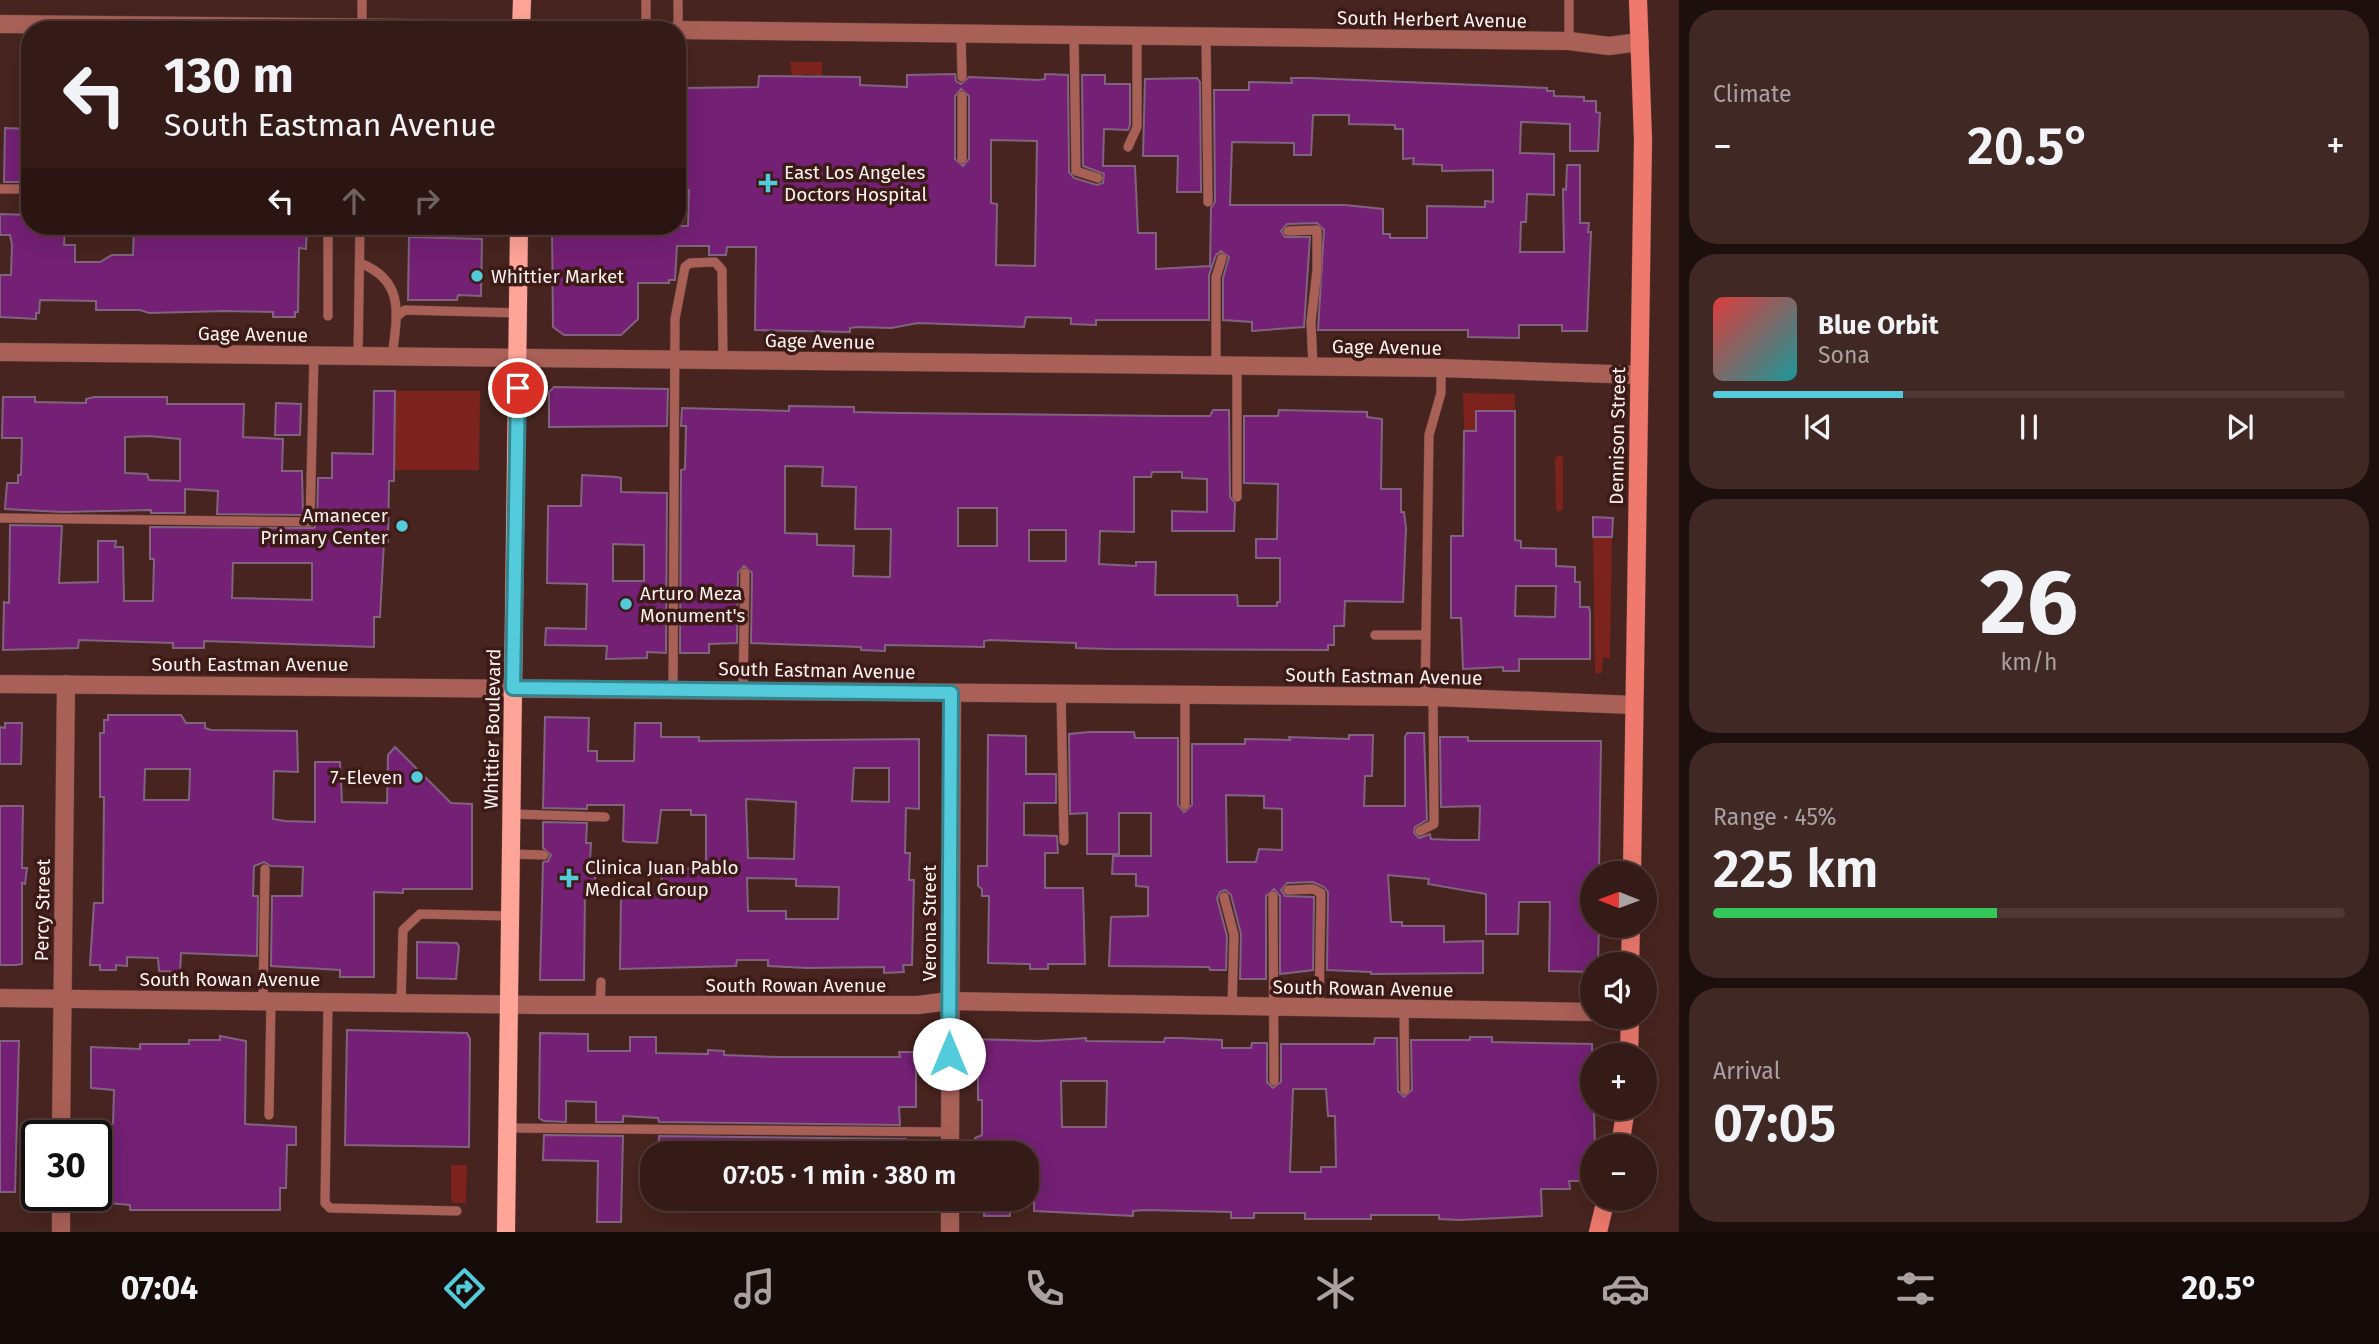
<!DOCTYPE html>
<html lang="en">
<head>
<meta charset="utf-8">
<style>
	:root { --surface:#351b17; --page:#402824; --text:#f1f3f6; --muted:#aaa1a1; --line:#4f3936; --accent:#53cbdb }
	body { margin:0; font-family:"Fira Sans",sans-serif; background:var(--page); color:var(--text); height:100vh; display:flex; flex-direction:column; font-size:26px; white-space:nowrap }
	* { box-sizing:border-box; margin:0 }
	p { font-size:23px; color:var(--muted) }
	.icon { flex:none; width:38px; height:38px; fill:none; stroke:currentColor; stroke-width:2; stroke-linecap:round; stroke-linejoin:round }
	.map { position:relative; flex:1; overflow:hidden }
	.sheet { display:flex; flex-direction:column; gap:10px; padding:10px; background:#1d0f0d; width:700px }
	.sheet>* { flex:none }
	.banner { position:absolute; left:21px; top:21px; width:665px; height:214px; border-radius:28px; box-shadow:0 7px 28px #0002,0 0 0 2px var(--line); background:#351b17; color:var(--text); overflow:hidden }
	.needle { width:46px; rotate:271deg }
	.controls { position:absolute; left:1580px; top:861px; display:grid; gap:14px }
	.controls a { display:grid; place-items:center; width:77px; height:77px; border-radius:50%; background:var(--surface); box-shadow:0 7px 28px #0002,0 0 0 2px var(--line); font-size:35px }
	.speed { position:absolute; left:21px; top:1120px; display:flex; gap:14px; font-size:35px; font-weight:700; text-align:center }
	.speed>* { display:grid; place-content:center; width:91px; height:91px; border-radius:50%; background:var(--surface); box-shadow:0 7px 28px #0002,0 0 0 2px var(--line); line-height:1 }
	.speed .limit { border:4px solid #111; border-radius:10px; background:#fff; color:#111 }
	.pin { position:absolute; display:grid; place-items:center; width:60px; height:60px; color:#fff; margin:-30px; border:4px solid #fff; border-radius:50%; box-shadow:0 2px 7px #0007 }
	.me { position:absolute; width:77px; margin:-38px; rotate:0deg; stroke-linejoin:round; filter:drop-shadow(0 0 5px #0008) }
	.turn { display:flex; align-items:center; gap:24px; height:147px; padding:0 28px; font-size:32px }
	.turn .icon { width:91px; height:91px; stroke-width:2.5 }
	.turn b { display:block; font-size:49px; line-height:60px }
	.lanes { display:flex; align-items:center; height:66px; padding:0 28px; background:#0003; justify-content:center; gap:35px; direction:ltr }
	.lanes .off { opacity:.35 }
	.big { font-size:52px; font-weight:600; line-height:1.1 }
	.sheet .widget { flex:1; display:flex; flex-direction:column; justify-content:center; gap:10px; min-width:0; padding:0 24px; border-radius:28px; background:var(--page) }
	.sheet .dial { align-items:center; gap:0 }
	.dial b { font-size:91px; line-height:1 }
	.song { display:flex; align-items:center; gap:21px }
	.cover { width:84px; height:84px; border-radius:10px; background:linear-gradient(135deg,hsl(0 70% 55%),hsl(180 70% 35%)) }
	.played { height:7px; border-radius:4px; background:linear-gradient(90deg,var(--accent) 30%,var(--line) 30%) }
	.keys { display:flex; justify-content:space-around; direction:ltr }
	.heat { display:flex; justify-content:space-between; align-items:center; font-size:38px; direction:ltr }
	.charge { height:10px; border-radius:5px; background:linear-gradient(90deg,#34c759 45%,var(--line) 0) }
	.trip { position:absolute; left:640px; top:1141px; width:399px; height:70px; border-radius:28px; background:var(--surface); box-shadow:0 7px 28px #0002,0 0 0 2px var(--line); font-weight:600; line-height:70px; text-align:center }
	.dock { display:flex; height:112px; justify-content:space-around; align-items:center; background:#150b09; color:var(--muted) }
	.dock .icon { width:49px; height:49px }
	.dock .selected { color:var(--accent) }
	.dock b { font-size:32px; color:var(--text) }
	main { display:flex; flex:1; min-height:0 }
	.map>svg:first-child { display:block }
	.green { fill:#7c231d }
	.building { fill:#742074; stroke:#80637f; stroke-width:2; fill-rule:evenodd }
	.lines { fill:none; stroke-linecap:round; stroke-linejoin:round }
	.lane-casing { stroke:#60413c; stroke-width:10 }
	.street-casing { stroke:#60413c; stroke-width:19 }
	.secondary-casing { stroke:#60413c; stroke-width:19 }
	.primary-casing { stroke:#60413c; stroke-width:19 }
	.lane { stroke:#a96057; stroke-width:9 }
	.street { stroke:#a96057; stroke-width:18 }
	.secondary { stroke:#ee796c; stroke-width:18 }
	.primary { stroke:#ffa498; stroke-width:18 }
	.route-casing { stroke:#36848e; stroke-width:18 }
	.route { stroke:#53cbdb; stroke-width:12 }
	.poi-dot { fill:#53cbdb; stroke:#3c1a16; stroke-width:2.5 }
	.labels { text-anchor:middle; stroke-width:7; stroke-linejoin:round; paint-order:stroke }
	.street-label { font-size:19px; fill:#fcf2f1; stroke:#3c1a16 }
	.poi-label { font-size:19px; fill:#fcf2f1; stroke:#3c1a16; text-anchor:start }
</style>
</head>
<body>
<main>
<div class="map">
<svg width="1679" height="1232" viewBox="0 0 1679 1232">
	<rect width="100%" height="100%" fill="#47241f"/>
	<g class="green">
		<path d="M790 62H822V77L807 74 792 77Z"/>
		<path d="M395 391H480L479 470H394Z"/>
		<path d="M1463 393 1515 394V411H1477L1476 431H1464Z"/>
		<path d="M1560 455 1563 457V509L1559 512 1556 509 1555 458Z"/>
		<path d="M1593 537H1612L1610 658H1603L1602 673H1595Z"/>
		<path d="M451 1165H467L466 1203H453L451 1200Z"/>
	</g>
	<g class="building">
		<path d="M955 74 956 81 961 84 969 77 1039 80 1045 79V74L1068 75 1069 172 1074 178 1097 185 1103 183 1104 174 1083 166 1082 75H1105V84H1130V125L1128 130 1104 129 1103 166H1135L1138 233H1156V269L1210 266 1211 208 1215 202 1214 90H1249V82L1292 83 1291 78H1309L1547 88V91H1554V96L1584 97V101H1596V112L1600 113 1598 151H1570V124L1521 122 1520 153 1554 154V195L1527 194 1526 222H1521L1520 252H1564L1563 189 1566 190 1567 165H1580V223H1589L1588 232H1591L1587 331H1562V325H1519V338L1468 337V330H1318L1324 230 1317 223 1287 224 1281 231 1285 237H1310L1304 327 1252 331V322L1223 320V278L1229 257 1221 251 1216 255 1209 275V320H1096V325L1071 324V318L1026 317 1024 327 918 323 891 328 857 327 850 328V332L755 330 756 247H727L726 255H709V246H677L675 280H669V283H638V319L621 335H564L553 327 552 226H688L689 190H677V155H685L686 88 758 87 759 76 860 77V85L907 87V75ZM961 89 969 96V159L963 166 955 159V96ZM1313 115H1349V124L1395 125V129H1403V159L1414 158 1413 164 1442 165V171L1493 170V202L1485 201V207L1427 206V238H1390V234H1383V209L1345 205H1230L1232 142 1294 143V155H1311ZM991 140 1037 141 1035 266 996 265 997 204 991 203Z"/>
		<path d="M1197 78 1200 82 1201 192H1177L1178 156H1143L1145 79Z"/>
		<path d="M5 128 30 129 27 182H4Z"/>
		<path d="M0 214 30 215V226H65L64 245H75V262H100L112 255H133L134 226H307L306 249 299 248 298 312H295V317H273V312L227 311 149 313 140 310H96V301L40 300 39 313H36V319L0 317V275H11L12 245 10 235H0Z"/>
		<path d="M409 237 482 239 481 296 458 295 457 300H408Z"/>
		<path d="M554 387 668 389 667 426 549 427V392Z"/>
		<path d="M374 391H395L394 481H389L388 542H384L380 617H374V647L204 641V648H173V643L79 640 78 648 3 650 4 602 9 603 10 525 62 526 59 583 98 582V541H116L115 547H123L124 601H153L154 559H150V527L314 528 317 522 318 478H332V453L373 454ZM233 563H312V600L232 598Z"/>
		<path d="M3 397H35V402L86 403V399L94 397H167V404H244L243 437 283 439 282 471H302L303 515 217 514 218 491 185 489V513H151V510L62 512 5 509 7 483H18V475H21L22 438H2ZM148 436 180 439V481L149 480 147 474 125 473V437Z"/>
		<path d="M276 403 301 404 300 435H275Z"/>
		<path d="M789 406 854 407V412L901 413 1170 416H1210L1213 410H1229L1230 497 1235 503 1234 531H1172V511L1207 512V479L1182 478V472H1152L1151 477H1134V532L1100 531 1099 564 1136 566V562H1156L1155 595H1237L1238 606H1277V602H1280V558H1256V539H1277L1278 484 1244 483V416H1278L1279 410 1367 412V417L1382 419 1381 489H1401V512H1404L1406 528 1403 602 1345 601 1344 626H1334V645H1328V650L1110 649 1076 648V643L990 640 984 641V647L885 645V651L861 650V647L751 643 752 573 744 566 738 573 737 643 709 644V653H680L681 470 685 469 686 426H681L682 408 789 411ZM785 466 823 467 822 486 856 487 855 529H891L890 577 853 576 854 546 817 545V534L785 533ZM958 508H997V546H958ZM1029 530H1066V561H1029Z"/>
		<path d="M1476 411H1515V540L1521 541V548L1556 549V566L1575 567V582H1580V607H1589L1590 612V659H1519V671H1503V667L1463 669 1461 618H1451V536H1463L1464 431H1476ZM1516 586H1556L1555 617 1515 616Z"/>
		<path d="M582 475 617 477 621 478V492L667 493 666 653 647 652V658L606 659 607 646 545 645 546 628 586 629 587 584 547 583 548 506H581ZM613 544 644 545V581H613Z"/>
		<path d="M1593 517 1613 518 1612 537H1593Z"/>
		<path d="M108 715H181L186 723H205V728L211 730 297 731 298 772 274 771 273 819 285 821 315 822V762H340L342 802 387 803 388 755 395 747 451 803 472 804V889H403V893L374 892V977H340V970L271 966 272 896H302L303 867 271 866 264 862 254 866 253 896H258L257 956 181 953 180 972 159 971 158 958 127 957V966L116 965V970H100V965H90L94 903H103L104 797H100V733H104V720H108ZM145 769H190L189 800H144Z"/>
		<path d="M545 717 589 718 588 751H597V761H634L635 723H661V737H699V741L919 739V809L906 808 905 853H910L909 880H914L912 965H903L904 972 884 973V967L807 968 768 966V960H737L736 966 620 969 621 894H661L662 868 706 869V815H691V810H661L657 843 628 842 623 841 624 805H587V809L543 808ZM854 768H889V802L852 801ZM746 799 796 802 794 859 748 858ZM747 878 796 879V886L839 887 838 919H786V911H748Z"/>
		<path d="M5 723H22L21 764H0V727L5 728Z"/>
		<path d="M1089 732H1134L1135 738H1178V805L1184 812 1192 805V744H1245V739L1290 740 1289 737 1349 739V735H1373L1372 776H1365L1364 806H1405V737L1407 733H1424L1427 820 1415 827 1414 833 1419 838 1430 834 1431 839 1453 840H1479L1480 806 1441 807 1440 737H1468V741H1601L1599 872 1592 873V926H1599L1598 964H1592V972L1549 971 1550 902H1519L1518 934H1486V894L1428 884 1429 879 1388 875 1391 922H1402V926H1444V942L1483 941V973L1371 974V972L1327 970 1328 892 1324 887 1313 882 1287 883 1281 890 1285 896 1314 897 1313 970 1280 974V896L1274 889 1266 896V979H1240L1241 934 1231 895 1225 890 1220 892 1217 898 1227 936 1226 970H1210L1209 967 1109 966 1111 917 1148 916V887L1136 886V874H1112L1113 856H1151V813H1119V854H1087V813L1070 814 1069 734ZM1226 795 1264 796V808L1282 809V850L1259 849 1256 862H1227Z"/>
		<path d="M988 735 1026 736V774H1056V803H1024V835L1057 836 1058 853H1045V888H1083L1085 964H1048V969H1030V964L988 963 989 896H982V889L978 886V866H987Z"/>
		<path d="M0 806H23L22 868H27L25 884 22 883V964L16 965H0Z"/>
		<path d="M543 822 587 823 586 843H591L590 860H595V893H585L584 980H540L543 862 548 861 551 855 543 848Z"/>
		<path d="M417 942 457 943 459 947 456 979 417 978Z"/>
		<path d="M347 1030 467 1033 470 1039 469 1147 345 1145Z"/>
		<path d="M540 1033 588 1034V1051H630V1037H656V1053L708 1054V1050L724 1051V1055L779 1057H900L899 1052H916V1107H899L900 1125 659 1122 658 1118 623 1116V1122H596V1102L566 1101V1122L544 1121 539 1118Z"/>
		<path d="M220 1036 246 1041 245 1124 296 1127V1145H287L286 1188H280V1210H130V1205L97 1202 96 1144H107L109 1124H113L114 1090 91 1088V1047L140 1049V1044H189V1040H220Z"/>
		<path d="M1470 1037H1492V1042L1592 1044 1595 1146 1589 1162 1588 1181H1569L1570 1189H1541L1542 1216 1459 1220 1439 1219V1215H1371V1219H1305V1213H1254V1218H1231V1212L1144 1210 1133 1211V1216L1034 1211V1170L1027 1167V1153H976L975 1138 982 1135V1100H978V1065L973 1061V1039L1039 1041 1086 1038V1041L1164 1042 1165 1038H1180L1222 1040V1048H1251L1252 1043H1267V1082L1273 1088 1281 1082V1044H1374L1375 1038H1397L1398 1091 1404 1097 1412 1090 1411 1040H1470ZM1061 1081H1107L1106 1127H1062ZM1293 1089H1326L1328 1116H1335L1336 1167H1321V1172H1290Z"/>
		<path d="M0 1041H19L15 1192H0Z"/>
		<path d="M544 1135 623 1136 621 1222H597L598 1161 543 1160Z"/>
		<path d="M659 1136 906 1139V1153H658Z"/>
		<rect x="984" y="1199" width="26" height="17"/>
	</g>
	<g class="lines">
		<g class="lane-casing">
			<g id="lane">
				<path d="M678 0 679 141"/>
				<path d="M362 28V0"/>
				<path d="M646 30V0"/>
				<path d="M961 34 962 77"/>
				<path d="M1074 35 1076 171 1098 178"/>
				<path d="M1206 37 1208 202"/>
				<path d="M1569 41V0"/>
				<path d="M962 96V159"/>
				<path d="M1128 147 1137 127V36"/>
				<path d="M0 189H30"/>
				<path d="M1288 231 1317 230V270L1311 322 1313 367"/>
				<path d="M360 263C406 281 397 316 392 357"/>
				<path d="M328 316V226"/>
				<path d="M396 317 405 310 519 313"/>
				<path d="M358 357 360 226"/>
				<path d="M1216 366V277L1222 258"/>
				<path d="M1237 366V497"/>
				<path d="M0 518 310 522 314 356"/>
				<path d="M1375 635H1425"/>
				<path d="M673 690 675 319 685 267 690 263 715 262 722 270 723 361"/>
				<path d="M743 690 745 573"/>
				<path d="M1061 693 1064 841"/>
				<path d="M1185 695V805"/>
				<path d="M1425 697 1429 435 1441 393V368"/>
				<path d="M512 814 605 817"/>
				<path d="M1420 831 1434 824 1433 697"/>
				<path d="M511 854 544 855"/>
				<path d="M1288 890 1313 889 1321 893 1319 1008"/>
				<path d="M1273 896 1274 1081"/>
				<path d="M1224 897 1234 935 1232 1007"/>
				<path d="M263 1000 265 869"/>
				<path d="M328 1002 325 1203 330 1208 457 1211"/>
				<path d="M401 1003 403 930 420 914 511 916"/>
				<path d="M600 1006 601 982"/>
				<path d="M1404 1010 1405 1090"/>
				<path d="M269 1115 271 1000"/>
				<path d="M508 1128 950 1132"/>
			</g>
		</g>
		<g class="street-casing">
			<g id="street">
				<path d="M0 24 607 30"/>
				<path d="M677 30 1569 41 1609 46 1640 42"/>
				<path d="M0 352 1441 368 1639 375"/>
				<path d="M0 684 1433 697 1634 705"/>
				<path d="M0 998 541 1005H918L949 1001 1592 1012"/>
				<path d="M61 1136 66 684"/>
				<path d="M950 1153 952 693"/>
				<path d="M950 1199V1232"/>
				<path d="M61 1232V1195"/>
			</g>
		</g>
		<g class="secondary-casing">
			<g id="secondary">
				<path d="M1632 873 1643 140 1638 0"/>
				<path d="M1630 964 1631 926"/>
				<path d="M1629 1055 1630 1017"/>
				<path d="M1620 1146 1626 1108"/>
				<path d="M1598 1232 1606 1199"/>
			</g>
		</g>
		<g class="primary-casing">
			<g id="primary">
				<path d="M521 30 522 0"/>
				<path d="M506 1232 519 226"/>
			</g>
		</g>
		<use href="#lane" class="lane"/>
		<use href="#street" class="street"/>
		<use href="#secondary" class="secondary"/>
		<use href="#primary" class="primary"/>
	</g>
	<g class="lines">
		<g class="route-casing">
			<path id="route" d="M518 388 513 688 951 693 949 1054"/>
		</g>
		<use href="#route" class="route"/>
	</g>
	<g class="poi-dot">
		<path d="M764.5 172.5h7v7h7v7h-7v7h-7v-7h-7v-7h7z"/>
		<circle cx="477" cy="276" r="7"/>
		<circle cx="402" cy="526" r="7"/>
		<circle cx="626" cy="604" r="7"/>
		<circle cx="417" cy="777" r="7"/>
		<path d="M565.5 867.5h7v7h7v7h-7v7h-7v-7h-7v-7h7z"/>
	</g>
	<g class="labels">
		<g class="street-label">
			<text transform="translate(1432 19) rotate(1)" y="7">South Herbert Avenue</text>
			<text transform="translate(253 334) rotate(1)" y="7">Gage Avenue</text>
			<text transform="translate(820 341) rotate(1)" y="7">Gage Avenue</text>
			<text transform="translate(1387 347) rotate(1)" y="7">Gage Avenue</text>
			<text transform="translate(1617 436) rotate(-89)" y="7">Dennison Street</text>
			<text x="250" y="671">South Eastman Avenue</text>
			<text transform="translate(817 670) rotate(1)" y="7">South Eastman Avenue</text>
			<text transform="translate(1384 676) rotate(1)" y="7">South Eastman Avenue</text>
			<text transform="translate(492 729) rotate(-89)" y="7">Whittier Boulevard</text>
			<text transform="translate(42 910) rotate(-89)" y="7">Percy Street</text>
			<text transform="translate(929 923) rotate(-90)" y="7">Verona Street</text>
			<text x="230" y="986">South Rowan Avenue</text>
			<text x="796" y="992">South Rowan Avenue</text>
			<text transform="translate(1363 988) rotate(1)" y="7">South Rowan Avenue</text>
		</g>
		<g class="poi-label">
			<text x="784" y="179">East Los Angeles<tspan x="784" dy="22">Doctors Hospital</tspan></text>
			<text x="491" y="283">Whittier Market</text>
			<text x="388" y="522" text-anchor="end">Amanecer<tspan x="388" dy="22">Primary Center</tspan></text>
			<text x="640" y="600">Arturo Meza<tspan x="640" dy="22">Monument's</tspan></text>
			<text x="403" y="784" text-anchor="end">7-Eleven</text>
			<text x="585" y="874">Clinica Juan Pablo<tspan x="585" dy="22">Medical Group</tspan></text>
		</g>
	</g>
</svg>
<div class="controls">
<a><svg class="needle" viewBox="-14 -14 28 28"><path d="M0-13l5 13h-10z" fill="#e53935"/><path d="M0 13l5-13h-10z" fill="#aaa1a1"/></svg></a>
<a><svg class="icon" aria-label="sound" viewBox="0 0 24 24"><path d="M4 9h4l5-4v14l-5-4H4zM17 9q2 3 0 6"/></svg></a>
<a>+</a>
<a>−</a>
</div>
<div class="speed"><div class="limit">30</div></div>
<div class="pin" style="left:518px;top:388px;background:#d93025"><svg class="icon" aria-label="arrive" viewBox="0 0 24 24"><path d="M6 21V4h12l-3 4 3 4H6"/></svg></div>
<svg class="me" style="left:949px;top:1054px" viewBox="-20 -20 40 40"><circle r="19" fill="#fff"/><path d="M0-13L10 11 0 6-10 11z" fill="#53cbdb"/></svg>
<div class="trip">07:05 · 1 min · 380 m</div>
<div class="banner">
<div class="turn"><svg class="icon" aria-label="left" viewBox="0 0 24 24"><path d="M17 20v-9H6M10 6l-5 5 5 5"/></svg><div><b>130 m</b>South Eastman Avenue</div></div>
<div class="lanes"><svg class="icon" aria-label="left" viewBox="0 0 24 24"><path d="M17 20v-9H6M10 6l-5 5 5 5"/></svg><svg class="icon off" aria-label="ahead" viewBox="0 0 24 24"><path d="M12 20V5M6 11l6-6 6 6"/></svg><svg class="icon off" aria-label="right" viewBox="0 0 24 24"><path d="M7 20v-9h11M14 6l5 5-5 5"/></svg></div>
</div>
</div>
<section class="sheet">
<div class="widget"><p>Climate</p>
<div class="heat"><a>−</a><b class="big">20.5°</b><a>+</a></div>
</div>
<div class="widget">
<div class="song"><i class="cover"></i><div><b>Blue Orbit</b><p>Sona</p></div></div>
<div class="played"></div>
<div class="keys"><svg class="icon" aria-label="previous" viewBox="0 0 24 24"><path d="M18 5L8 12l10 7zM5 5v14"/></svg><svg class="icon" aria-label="pause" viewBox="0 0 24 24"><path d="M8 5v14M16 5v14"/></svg><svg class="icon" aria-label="next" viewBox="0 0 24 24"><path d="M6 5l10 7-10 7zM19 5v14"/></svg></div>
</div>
<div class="widget dial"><b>26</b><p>km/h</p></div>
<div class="widget"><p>Range · 45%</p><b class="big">225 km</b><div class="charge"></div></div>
<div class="widget"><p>Arrival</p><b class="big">07:05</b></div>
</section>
</main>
<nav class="dock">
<b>07:04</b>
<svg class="icon selected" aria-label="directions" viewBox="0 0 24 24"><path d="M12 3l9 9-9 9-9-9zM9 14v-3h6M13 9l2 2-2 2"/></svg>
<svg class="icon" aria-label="music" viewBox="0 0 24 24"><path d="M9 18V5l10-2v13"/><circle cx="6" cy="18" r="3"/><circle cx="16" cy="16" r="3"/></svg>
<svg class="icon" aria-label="phone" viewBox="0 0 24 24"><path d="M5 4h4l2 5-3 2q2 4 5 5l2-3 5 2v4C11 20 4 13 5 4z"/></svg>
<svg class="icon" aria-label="climate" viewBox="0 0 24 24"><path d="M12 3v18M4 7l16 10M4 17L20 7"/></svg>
<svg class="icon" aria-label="car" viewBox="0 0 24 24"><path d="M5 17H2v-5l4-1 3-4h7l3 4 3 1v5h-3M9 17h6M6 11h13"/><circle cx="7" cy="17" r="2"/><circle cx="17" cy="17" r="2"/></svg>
<svg class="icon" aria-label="filters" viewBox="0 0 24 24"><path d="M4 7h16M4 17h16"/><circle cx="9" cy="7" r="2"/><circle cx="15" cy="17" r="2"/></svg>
<b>20.5°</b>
</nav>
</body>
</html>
